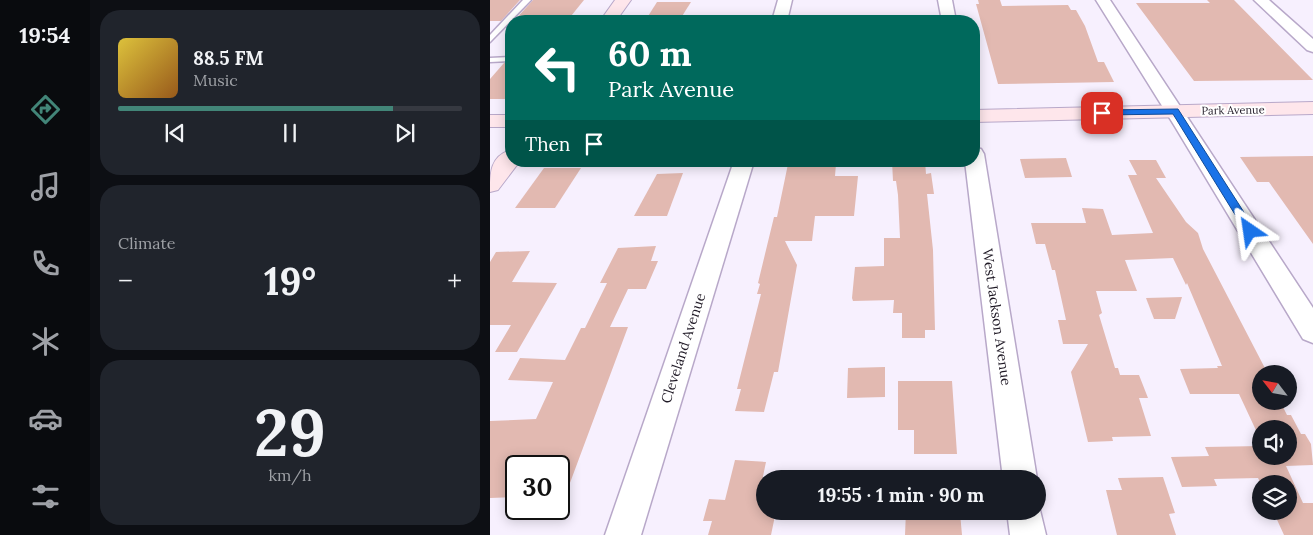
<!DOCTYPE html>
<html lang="en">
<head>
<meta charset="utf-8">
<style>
	:root { --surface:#171b24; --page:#20242c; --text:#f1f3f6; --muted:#9ea1a6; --line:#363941; --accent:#428578 }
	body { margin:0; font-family:Lora,serif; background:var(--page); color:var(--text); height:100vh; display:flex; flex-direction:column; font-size:19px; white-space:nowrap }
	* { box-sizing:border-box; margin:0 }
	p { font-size:16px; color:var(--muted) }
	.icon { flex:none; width:28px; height:28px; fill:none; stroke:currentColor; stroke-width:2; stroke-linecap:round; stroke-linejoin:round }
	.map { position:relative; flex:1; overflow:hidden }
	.drawer { display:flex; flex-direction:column; gap:10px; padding:10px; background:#0d0f14; width:400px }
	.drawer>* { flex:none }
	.banner { position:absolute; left:15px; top:15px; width:475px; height:152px; border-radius:20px; box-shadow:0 2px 12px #0003; background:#00695c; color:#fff; overflow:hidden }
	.needle { width:32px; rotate:301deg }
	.fabs { position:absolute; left:762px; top:365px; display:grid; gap:10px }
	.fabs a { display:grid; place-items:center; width:45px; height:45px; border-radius:50%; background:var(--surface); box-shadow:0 2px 12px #0003; font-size:25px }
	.speed { position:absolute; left:15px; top:455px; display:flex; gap:10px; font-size:25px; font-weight:700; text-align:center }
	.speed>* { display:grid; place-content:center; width:65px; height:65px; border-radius:50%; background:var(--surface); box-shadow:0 2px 12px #0003; line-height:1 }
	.speed .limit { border:2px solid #111; border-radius:8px; background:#fff; color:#111 }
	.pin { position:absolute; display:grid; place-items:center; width:42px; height:42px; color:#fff; margin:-21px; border-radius:10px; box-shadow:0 2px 8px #0006 }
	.me { position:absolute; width:55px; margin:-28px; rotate:328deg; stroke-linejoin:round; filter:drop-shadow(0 0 4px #0008) }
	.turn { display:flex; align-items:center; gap:18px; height:105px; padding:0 20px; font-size:22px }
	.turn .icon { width:65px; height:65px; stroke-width:2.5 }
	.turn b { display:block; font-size:35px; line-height:42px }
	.then { display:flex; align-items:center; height:48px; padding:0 20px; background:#0003; gap:10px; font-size:19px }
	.big { font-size:38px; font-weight:800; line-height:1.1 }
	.drawer .tile { flex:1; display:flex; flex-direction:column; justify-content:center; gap:8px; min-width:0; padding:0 18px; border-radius:20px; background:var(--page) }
	.drawer .dial { align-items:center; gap:0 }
	.dial b { font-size:65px; line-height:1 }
	.song { display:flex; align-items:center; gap:15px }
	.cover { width:60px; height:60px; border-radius:8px; background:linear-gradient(135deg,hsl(50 70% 55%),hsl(30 70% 35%)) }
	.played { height:5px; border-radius:2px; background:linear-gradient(90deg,var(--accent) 80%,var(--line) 80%) }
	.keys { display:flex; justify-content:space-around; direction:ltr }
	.heat { display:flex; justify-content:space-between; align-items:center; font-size:28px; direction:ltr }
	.trip { position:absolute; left:266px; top:470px; width:290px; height:50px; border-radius:25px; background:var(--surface); box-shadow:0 2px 12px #0003; font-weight:800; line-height:50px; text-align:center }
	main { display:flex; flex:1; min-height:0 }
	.menu { display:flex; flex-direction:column; width:90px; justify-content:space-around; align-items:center; background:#090b0e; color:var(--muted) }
	.menu .icon { width:35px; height:35px }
	.menu .current { color:var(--accent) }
	.menu b { font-size:22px; color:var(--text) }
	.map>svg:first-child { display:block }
	.building { fill:#e2b9b1 }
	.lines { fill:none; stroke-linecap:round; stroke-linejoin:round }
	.lane-casing { stroke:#b8a8c9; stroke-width:3 }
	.street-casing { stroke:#b8a8c9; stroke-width:3 }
	.secondary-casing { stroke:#b8a8c9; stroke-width:2 }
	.lane { fill:#fff; fill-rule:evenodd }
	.street { fill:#fff; fill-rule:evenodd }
	.secondary { fill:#fee6eb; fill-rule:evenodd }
	.route { fill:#1a73e8; stroke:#114b97 }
	.labels { text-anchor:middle; stroke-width:4; stroke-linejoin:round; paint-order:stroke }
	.far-street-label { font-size:11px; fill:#201a26; stroke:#fff }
	.street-label { font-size:14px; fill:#201a26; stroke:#fff }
</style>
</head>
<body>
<main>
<nav class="menu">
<b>19:54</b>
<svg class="icon current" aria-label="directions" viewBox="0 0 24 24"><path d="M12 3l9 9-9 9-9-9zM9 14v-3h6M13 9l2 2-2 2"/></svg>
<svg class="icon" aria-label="music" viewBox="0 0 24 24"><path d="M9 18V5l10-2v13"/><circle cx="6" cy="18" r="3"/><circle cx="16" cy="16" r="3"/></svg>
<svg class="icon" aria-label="phone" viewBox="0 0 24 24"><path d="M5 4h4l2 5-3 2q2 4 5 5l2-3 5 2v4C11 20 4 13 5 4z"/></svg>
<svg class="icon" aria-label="climate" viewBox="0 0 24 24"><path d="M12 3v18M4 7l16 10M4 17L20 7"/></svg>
<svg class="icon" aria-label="car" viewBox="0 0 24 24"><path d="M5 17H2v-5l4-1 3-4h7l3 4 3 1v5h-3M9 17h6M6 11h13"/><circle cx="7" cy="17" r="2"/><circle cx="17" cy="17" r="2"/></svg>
<svg class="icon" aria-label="filters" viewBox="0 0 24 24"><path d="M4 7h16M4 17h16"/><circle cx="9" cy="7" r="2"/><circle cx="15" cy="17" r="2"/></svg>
</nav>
<section class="drawer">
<div class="tile">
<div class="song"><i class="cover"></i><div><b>88.5 FM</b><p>Music</p></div></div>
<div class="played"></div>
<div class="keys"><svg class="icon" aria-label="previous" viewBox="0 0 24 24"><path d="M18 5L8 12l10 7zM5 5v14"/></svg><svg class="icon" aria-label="pause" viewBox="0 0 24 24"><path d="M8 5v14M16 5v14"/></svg><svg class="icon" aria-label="next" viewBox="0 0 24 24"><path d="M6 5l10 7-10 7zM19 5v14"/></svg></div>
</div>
<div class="tile"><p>Climate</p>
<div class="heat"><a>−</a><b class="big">19°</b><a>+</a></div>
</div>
<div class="tile dial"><b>29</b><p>km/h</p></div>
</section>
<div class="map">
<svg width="823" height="535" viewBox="0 0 823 535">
	<rect width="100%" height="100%" fill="#f7f0fe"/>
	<g class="building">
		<path d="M0 0H30L11 21H0Z"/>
		<path d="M43 0H94L77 21H24Z"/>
		<path d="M488 0H510L512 6 578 5 581 10H586L595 26 608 62H614L624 82 508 84 486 4H489Z"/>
		<path d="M717 0H744L823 80 704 81 646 3H720Z"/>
		<path d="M167 2H201L189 21H155Z"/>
		<path d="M14 63H21V99H0V79Z"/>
		<path d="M823 156V244L779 182H767L750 157Z"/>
		<path d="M576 158 582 177 535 178 530 159Z"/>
		<path d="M639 160H666L676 178H666L696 222 708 233 713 249 778 374H771V401H790L797 415H801L811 434H815L821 444 823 465 796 466 813 503H823V535H794L783 511H799V484H771L768 478 724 479 727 486 692 487 681 457 719 456 715 447 771 446V456H799V429H771V441L749 394H700L690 369 728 368 727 366H732L697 283 696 285 683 258 635 260 647 291H606L612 313 609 315 625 368H628L630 375H649L658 398H649L661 436 622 437 623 441 598 442 581 372 598 344H573L568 320H576L565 270H562L555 244H546L541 223H596L592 208 613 209 622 235 663 233 638 175H647Z"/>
		<path d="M402 161H435L436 174 441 173 444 194H437L443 250 445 330H435V338H412V313H403L404 300 363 301 362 298 365 267 394 266V238H410L408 195 406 181H403Z"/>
		<path d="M298 164H346L345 176H368L364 216H325L322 241H295L307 265 288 372H284L274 412 245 411 251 389H247L271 294H267L270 284 268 283 284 217H287Z"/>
		<path d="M54 168H91L65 208H25Z"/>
		<path d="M193 173 177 216H144L167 174Z"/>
		<path d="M166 246 161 261H168L156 289H138L120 327H138L71 507H69V466H26V497L0 498V421L46 419 63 382 18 380 30 358 75 360 91 328H95L117 283H110L128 248Z"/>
		<path d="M40 251 22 282 67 283 27 352H5L21 325H0V262L6 252Z"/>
		<path d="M692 297 685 319H664L656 298Z"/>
		<path d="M395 367V397L357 398 358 368Z"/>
		<path d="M408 381H462L467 454H424V430H408Z"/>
		<path d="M245 460 276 462 268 500H275V511H286L281 535H218L222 521H213L219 499 235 500Z"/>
		<path d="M673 477 685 513 679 514 686 535H627L616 490H632L628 478Z"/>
		<path d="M416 511 470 513 472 535H415Z"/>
	</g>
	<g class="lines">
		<g class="lane-casing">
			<g id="lane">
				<path d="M33 0H41L0 42V35Z"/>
				<path d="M21 57V61L0 62V58Z"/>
			</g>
		</g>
		<g class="street-casing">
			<g id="street">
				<path d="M288 0H302L297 21H282Z"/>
				<path d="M448 0H462L466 21H452Z"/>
				<path d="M606 0H620L823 308V343L813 339 684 125Z"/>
				<path d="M764 0H779L823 39V52L817 50Z"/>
				<path d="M484 148 491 149 494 154 547 479H513L475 161H484Z"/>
				<path d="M244 161H264L151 535H115Z"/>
				<path d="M548 502 556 535H520L517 511H548Z"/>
			</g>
		</g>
		<g class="secondary-casing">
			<g id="secondary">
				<path d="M125 0H141L126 21H110Z"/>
				<path d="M823 102V114L484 122V110Z"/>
				<rect x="0" y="115" width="21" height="12"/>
				<path d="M21 150V161H30L8 190 0 192C0 173 0 156 21 150Z"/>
			</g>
		</g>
		<use href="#lane" class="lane"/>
		<use href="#street" class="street"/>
		<use href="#secondary" class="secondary"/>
	</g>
	<path class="route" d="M688 109 764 228V234H757L683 114 612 115 608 113 612 110Z"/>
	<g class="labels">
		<g class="far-street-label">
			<text transform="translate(743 110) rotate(-1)" y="4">Park Avenue</text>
		</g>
		<g class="street-label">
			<text transform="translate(507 317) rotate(82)" y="5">West Jackson Avenue</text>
			<text transform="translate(193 348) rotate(-72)" y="5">Cleveland Avenue</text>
		</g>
	</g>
</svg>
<div class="fabs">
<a><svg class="needle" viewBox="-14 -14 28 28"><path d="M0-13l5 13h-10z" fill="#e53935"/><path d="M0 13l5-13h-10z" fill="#9ea1a6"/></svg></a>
<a><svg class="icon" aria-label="sound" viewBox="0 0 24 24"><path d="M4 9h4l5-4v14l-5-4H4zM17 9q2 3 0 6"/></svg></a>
<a><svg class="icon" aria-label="layers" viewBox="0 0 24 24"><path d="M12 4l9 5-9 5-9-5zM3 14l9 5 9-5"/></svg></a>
</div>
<div class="speed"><div class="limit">30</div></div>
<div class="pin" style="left:612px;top:113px;background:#d93025"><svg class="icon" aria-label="arrive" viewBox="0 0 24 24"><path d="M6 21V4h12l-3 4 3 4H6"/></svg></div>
<svg class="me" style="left:760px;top:231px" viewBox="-20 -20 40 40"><path d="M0-17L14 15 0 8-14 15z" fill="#1a73e8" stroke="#fff" stroke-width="4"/></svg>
<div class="trip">19:55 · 1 min · 90 m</div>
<div class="banner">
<div class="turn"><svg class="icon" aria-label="left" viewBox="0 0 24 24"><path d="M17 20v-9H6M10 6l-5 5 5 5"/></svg><div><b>60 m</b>Park Avenue</div></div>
<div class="then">Then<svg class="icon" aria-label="arrive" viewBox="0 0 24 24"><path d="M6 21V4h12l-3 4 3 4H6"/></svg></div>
</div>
</div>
</main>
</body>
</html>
